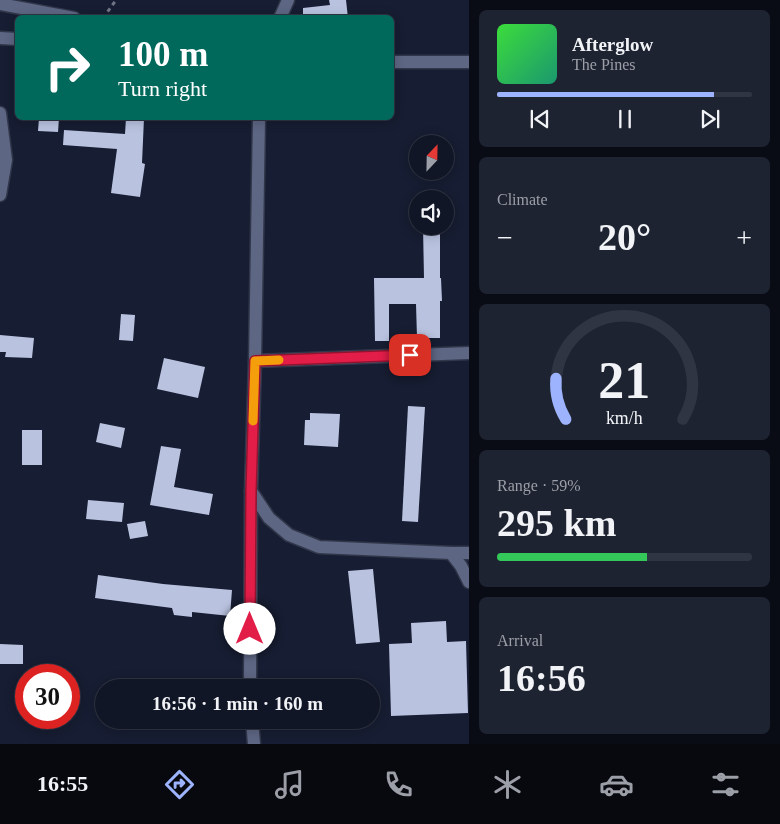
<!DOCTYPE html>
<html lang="en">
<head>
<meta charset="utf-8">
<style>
	:root { --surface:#111626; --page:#1e2332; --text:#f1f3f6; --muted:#9c9fa7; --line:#303543; --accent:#9eb3fd }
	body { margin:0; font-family:"Times New Roman",serif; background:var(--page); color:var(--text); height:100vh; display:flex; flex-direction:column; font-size:19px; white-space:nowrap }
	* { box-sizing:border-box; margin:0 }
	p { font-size:16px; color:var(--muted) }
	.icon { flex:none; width:28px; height:28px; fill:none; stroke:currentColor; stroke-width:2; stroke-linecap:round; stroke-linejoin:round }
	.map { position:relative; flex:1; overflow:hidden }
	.panel { display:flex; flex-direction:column; gap:10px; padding:10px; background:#090c15; width:311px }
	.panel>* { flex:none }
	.guide { position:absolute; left:15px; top:15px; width:379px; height:105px; border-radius:8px; box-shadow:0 2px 12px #0003,0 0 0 1px var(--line); background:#00695c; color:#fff; overflow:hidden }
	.needle { width:32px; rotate:22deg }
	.fabs { position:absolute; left:409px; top:135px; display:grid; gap:10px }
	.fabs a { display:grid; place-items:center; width:45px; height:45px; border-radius:50%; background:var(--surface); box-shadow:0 2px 12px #0003,0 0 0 1px var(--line); font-size:25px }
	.speed { position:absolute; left:15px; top:664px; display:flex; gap:10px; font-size:25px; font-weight:700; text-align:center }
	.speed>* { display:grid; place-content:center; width:65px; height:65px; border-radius:50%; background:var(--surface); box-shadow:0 2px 12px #0003,0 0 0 1px var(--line); line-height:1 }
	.speed .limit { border:8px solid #d22; background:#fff; color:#111 }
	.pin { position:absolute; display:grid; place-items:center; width:42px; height:42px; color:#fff; margin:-21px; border-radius:10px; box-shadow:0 2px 8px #0006 }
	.me { position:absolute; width:55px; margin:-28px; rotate:0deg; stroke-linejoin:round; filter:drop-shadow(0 0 4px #0008) }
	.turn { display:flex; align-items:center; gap:18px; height:105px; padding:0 20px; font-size:22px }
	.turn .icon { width:65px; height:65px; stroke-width:2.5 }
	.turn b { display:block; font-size:35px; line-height:42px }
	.big { font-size:38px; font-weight:800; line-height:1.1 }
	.panel .widget { flex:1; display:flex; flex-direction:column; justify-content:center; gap:8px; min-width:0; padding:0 18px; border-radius:8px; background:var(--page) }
	.panel .dial { align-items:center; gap:0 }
	.dial svg { height:130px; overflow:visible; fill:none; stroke:var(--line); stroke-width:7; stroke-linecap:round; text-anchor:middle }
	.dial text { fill:var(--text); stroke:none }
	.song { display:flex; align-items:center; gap:15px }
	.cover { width:60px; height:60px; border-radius:8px; background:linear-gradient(135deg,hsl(120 70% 55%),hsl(160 70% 35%)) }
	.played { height:5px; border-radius:2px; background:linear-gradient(90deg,var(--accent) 85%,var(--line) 85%) }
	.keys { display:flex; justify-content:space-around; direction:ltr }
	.heat { display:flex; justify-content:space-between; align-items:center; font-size:28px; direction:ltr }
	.charge { height:8px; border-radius:4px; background:linear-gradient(90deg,#34c759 59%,var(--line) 0) }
	.trip { position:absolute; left:95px; top:679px; width:285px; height:50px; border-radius:25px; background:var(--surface); box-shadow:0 2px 12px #0003,0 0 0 1px var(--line); font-weight:800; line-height:50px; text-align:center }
	.menu { display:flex; height:80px; justify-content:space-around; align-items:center; background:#07090f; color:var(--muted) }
	.menu .icon { width:35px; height:35px }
	.menu .current { color:var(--accent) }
	.menu b { font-size:22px; color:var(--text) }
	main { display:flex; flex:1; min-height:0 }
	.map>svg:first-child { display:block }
	.building { fill:#b9c3e0 }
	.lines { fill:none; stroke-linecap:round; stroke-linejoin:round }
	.minor-casing { stroke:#31374a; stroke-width:15 }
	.path { stroke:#717585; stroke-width:3; stroke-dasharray:4 4; stroke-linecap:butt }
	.minor { stroke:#5d6683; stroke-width:12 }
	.route-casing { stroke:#92132f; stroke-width:12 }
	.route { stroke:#e11d48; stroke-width:9 }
	.slow { stroke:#f59e0b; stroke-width:9 }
</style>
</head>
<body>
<main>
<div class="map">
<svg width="469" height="744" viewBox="0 0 469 744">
	<rect width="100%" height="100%" fill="#171d32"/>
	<g class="building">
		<path d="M329 0H346L348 18H303V8L330 5Z"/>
		<path d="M39 118H59L58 132 38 131Z"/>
		<path d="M126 118H144L142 163 145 164 140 197 111 193 117 149 63 145 64 130 125 134Z"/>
		<path d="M423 226H440V278H441L442 301H440V338H417L416 304H389V341H375L374 278H424Z"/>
		<path d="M121 314 135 315 133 341 119 340Z"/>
		<path d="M0 335 34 338 32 358 5 357 6 352H0Z"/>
		<path d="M164 358 205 367 198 398 157 389Z"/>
		<path d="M408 406 425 407 418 522 402 521Z"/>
		<path d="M310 413 340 414 338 447 304 445 305 420H310Z"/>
		<path d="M100 423 125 428 121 448 96 442Z"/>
		<rect x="22" y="430" width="20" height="35"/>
		<path d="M161 446 181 449 174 487 213 494 209 515 150 505Z"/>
		<path d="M88 500 124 503 122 522 86 519Z"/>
		<path d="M145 521 148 536 130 539 127 524Z"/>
		<path d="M373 569 380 642 356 644 348 571Z"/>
		<path d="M98 575 163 584 232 590 230 616 192 612V617L174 615 172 608 95 598Z"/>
		<path d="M446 621 447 642 466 641 468 713 391 716 389 644 412 643 411 623Z"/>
		<path d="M0 644 23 645V664H0Z"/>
	</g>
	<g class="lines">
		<g class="minor-casing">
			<g id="minor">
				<path d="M0 4 74 18"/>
				<path d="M280 18 288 0"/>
				<path d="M0 38 18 39"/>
				<path d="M391 62H469"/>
				<path d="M0 113 6 160 0 195"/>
				<path d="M255 361 469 353"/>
				<path d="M251 491 269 518 289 535 319 547 451 553H469"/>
				<path d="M451 553 461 566 469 582"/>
				<path d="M250 688 251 491 255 361 259 118"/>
				<path d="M252 720 254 744"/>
			</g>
		</g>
		<path class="path" d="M103 18 116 0"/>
		<use href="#minor" class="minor"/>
	</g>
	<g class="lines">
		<g class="route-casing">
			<path id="route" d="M250 629 251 491 255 361 410 355"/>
		</g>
		<use href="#route" class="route"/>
		<path class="slow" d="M253 421 255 361 279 360"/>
	</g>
</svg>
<div class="fabs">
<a><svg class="needle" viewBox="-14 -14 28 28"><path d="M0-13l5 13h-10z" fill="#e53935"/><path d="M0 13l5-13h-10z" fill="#9c9fa7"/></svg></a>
<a><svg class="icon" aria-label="sound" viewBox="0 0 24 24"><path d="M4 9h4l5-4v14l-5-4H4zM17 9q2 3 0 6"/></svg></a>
</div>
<div class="speed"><div class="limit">30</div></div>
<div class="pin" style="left:410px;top:355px;background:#d93025"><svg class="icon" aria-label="arrive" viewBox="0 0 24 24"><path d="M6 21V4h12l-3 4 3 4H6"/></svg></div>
<svg class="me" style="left:250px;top:629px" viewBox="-20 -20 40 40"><circle r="19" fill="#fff"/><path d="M0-13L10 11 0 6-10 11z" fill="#e11d48"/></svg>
<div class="trip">16:56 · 1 min · 160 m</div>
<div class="guide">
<div class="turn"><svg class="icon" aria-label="right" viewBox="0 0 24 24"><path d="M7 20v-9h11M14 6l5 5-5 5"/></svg><div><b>100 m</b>Turn right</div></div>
</div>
</div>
<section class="panel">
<div class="widget">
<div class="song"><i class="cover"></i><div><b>Afterglow</b><p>The Pines</p></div></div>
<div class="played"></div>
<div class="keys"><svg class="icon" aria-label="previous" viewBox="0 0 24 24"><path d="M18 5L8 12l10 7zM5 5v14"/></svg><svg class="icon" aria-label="pause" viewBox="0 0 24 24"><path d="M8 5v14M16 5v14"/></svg><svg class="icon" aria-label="next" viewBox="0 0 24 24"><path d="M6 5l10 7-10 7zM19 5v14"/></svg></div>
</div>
<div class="widget"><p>Climate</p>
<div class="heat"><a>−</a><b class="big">20°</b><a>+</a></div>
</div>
<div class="widget dial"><svg viewBox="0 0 100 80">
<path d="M14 69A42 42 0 1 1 86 69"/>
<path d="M14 69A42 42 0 0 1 8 44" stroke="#9eb3fd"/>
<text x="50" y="56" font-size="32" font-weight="700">21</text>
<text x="50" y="72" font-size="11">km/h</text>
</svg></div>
<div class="widget"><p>Range · 59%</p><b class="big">295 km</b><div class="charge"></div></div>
<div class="widget"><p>Arrival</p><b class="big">16:56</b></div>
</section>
</main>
<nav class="menu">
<b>16:55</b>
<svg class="icon current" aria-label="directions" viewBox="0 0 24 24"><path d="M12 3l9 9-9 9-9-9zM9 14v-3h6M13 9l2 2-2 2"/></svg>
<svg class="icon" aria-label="music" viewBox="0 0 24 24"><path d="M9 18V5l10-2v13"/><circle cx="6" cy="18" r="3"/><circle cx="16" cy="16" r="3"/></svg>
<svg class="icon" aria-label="phone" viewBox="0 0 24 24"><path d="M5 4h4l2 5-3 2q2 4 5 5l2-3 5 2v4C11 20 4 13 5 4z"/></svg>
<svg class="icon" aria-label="climate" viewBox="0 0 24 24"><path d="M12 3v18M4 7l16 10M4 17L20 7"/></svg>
<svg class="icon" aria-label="car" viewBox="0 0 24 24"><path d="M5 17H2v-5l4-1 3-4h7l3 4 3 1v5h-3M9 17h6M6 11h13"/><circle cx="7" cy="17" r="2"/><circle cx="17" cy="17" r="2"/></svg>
<svg class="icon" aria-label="filters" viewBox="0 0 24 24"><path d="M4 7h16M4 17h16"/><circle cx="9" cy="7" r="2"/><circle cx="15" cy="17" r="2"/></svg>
</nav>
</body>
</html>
